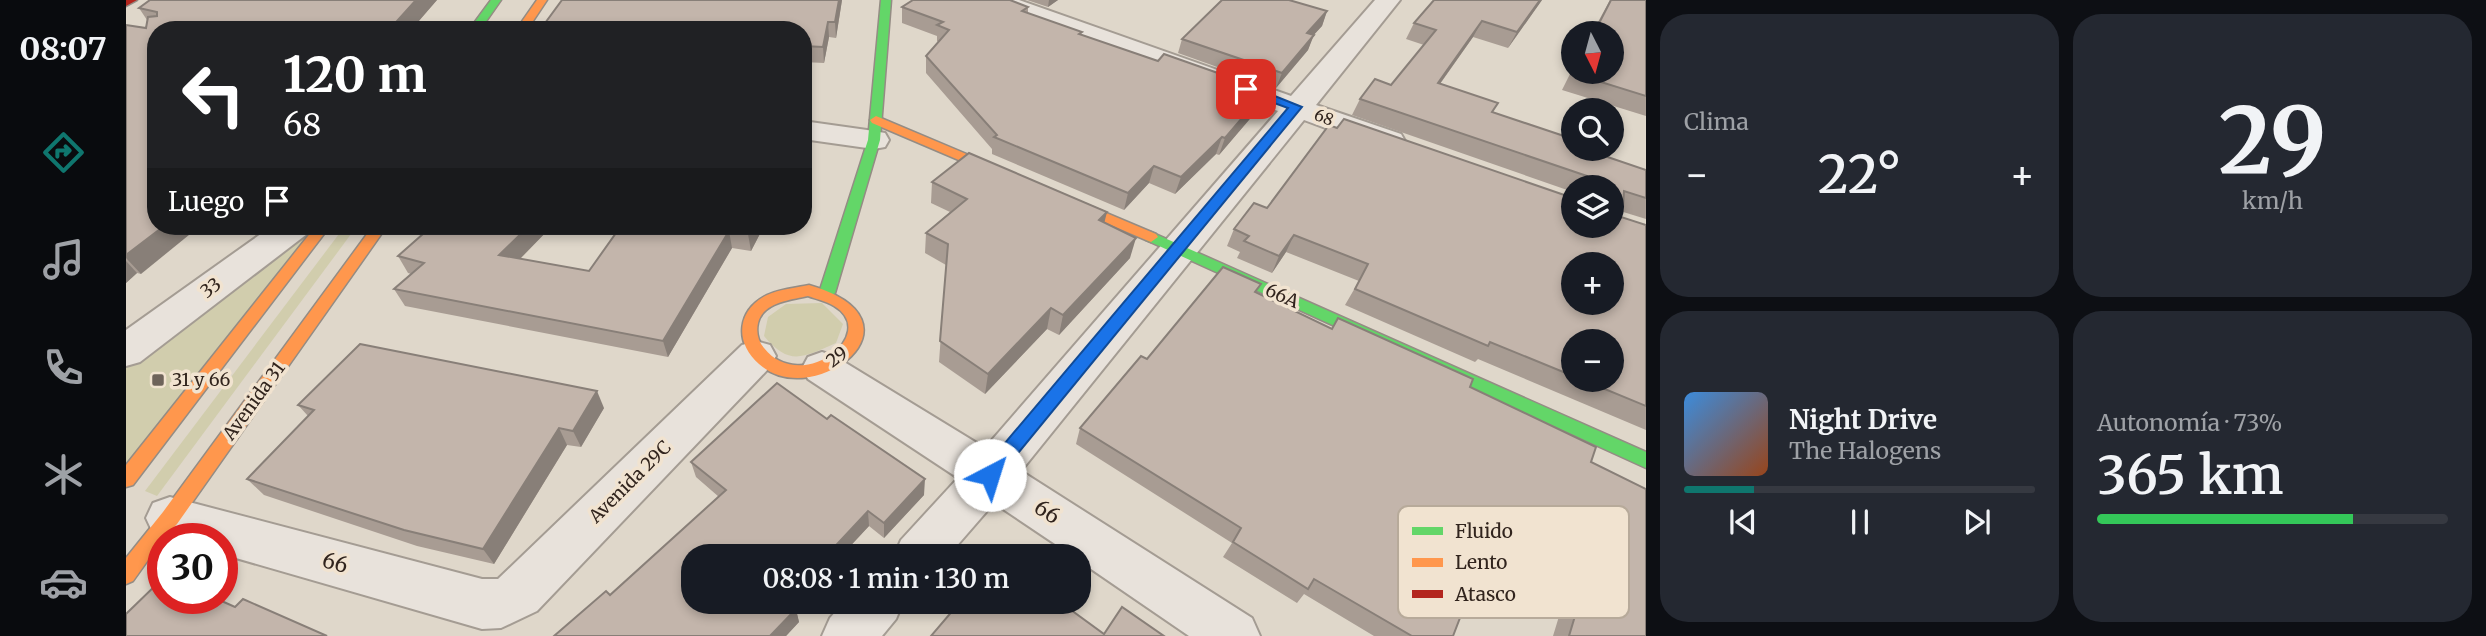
<!DOCTYPE html>
<html lang="es">
<head>
<meta charset="utf-8">
<style>
	:root { --surface:#171b24; --page:#242831; --text:#f1f3f6; --muted:#9ea1a6; --line:#363941; --accent:#0f766e }
	body { margin:0; font-family:Merriweather,serif; background:var(--page); color:var(--text); height:100vh; display:flex; flex-direction:column; font-size:26px; white-space:nowrap }
	* { box-sizing:border-box; margin:0 }
	p { font-size:23px; color:var(--muted) }
	.icon { flex:none; width:38px; height:38px; fill:none; stroke:currentColor; stroke-width:2; stroke-linecap:round; stroke-linejoin:round }
	.map { position:relative; flex:1; overflow:hidden }
	.side { display:flex; flex-direction:column; gap:14px; padding:14px; background:#0d0f14; width:840px }
	.side>* { flex:none }
	.guide { position:absolute; left:21px; top:21px; width:665px; height:214px; border-radius:28px; box-shadow:0 4px 10px #0003; background:#202124; color:#fff; overflow:hidden }
	.needle { width:46px; rotate:174deg }
	.tools { position:absolute; left:1435px; top:21px; display:grid; gap:14px }
	.tools a { display:grid; place-items:center; width:63px; height:63px; border-radius:50%; background:var(--surface); box-shadow:0 4px 10px #0003; font-size:35px }
	.speed { position:absolute; left:21px; top:523px; display:flex; gap:14px; font-size:35px; font-weight:700; text-align:center }
	.speed>* { display:grid; place-content:center; width:91px; height:91px; border-radius:50%; background:var(--surface); box-shadow:0 4px 10px #0003; line-height:1 }
	.speed .limit { border:10px solid #d22; background:#fff; color:#111 }
	.pin { position:absolute; display:grid; place-items:center; width:60px; height:60px; color:#fff; margin:-30px; border-radius:14px; box-shadow:0 4px 10px #0006 }
	.me { position:absolute; width:77px; margin:-38px; rotate:40deg; stroke-linejoin:round; filter:drop-shadow(0 0 5px #0008) }
	.turn { display:flex; align-items:center; gap:24px; height:147px; padding:0 21px; font-size:32px }
	.turn .icon { width:91px; height:91px; stroke-width:2.5 }
	.turn b { display:block; font-size:49px; line-height:60px }
	.then { display:flex; align-items:center; height:66px; padding:0 21px; background:#0003; gap:14px; font-size:26px }
	.big { font-size:52px; font-weight:600; line-height:1.1 }
	.side .card { flex:1; display:flex; flex-direction:column; justify-content:center; gap:10px; min-width:0; padding:0 24px; border-radius:28px; background:var(--page) }
	.side .dial { align-items:center; gap:0 }
	.dial b { font-size:91px; line-height:1 }
	.song { display:flex; align-items:center; gap:21px }
	.cover { width:84px; height:84px; border-radius:10px; background:linear-gradient(135deg,hsl(210 70% 55%),hsl(20 70% 35%)) }
	.played { height:7px; border-radius:4px; background:linear-gradient(90deg,var(--accent) 20%,var(--line) 20%) }
	.keys { display:flex; justify-content:space-around; direction:ltr }
	.heat { display:flex; justify-content:space-between; align-items:center; font-size:38px; direction:ltr }
	.charge { height:10px; border-radius:5px; background:linear-gradient(90deg,#34c759 73%,var(--line) 0) }
	.side .tiles { flex:1; display:grid; gap:14px; grid-template-columns:repeat(2,1fr) }
	.trip { position:absolute; left:555px; top:544px; width:410px; height:70px; border-radius:28px; background:var(--surface); box-shadow:0 4px 10px #0003; font-weight:600; line-height:70px; text-align:center }
	main { display:flex; flex:1; min-height:0 }
	.tab-bar { display:flex; flex-direction:column; width:126px; justify-content:space-around; align-items:center; background:#090b0e; color:var(--muted) }
	.tab-bar .icon { width:49px; height:49px }
	.tab-bar .current { color:var(--accent) }
	.tab-bar b { font-size:32px; color:var(--text) }
	.map>svg:first-child { display:block }
	.green { fill:#d1cdad }
	.lines { fill:none; stroke-linecap:round; stroke-linejoin:round }
	.street-casing { stroke:#a49c93; stroke-width:4 }
	.fast-casing { stroke:#948c84; stroke-width:3 }
	.slow-casing { stroke:#948c84; stroke-width:3 }
	.jam-casing { stroke:#948c84; stroke-width:3 }
	.street { fill:#e8e2db; fill-rule:evenodd }
	.fast { fill:#63d668; fill-rule:evenodd }
	.slow { fill:#ff974d; fill-rule:evenodd }
	.jam { fill:#b3261e; fill-rule:evenodd }
	.wall { fill:#a89c93; fill-rule:evenodd }
	.shaded-wall { fill:#887f78 }
	.building { fill:#c3b5ab; stroke:#887f78; stroke-width:2; fill-rule:evenodd }
	.route { fill:#1a73e8; stroke:#114b97; stroke-width:2 }
	.poi-dot { fill:#6e635a; stroke:#f1e3d0; stroke-width:2.5 }
	.labels { text-anchor:middle; stroke-width:7; stroke-linejoin:round; paint-order:stroke }
	.far-street-label { font-size:16px; fill:#31241d; stroke:#f1e3d0 }
	.street-label { font-size:18px; fill:#31241d; stroke:#f1e3d0 }
	.poi-label { font-size:18px; fill:#31241d; stroke:#f1e3d0; text-anchor:start }
	.near-street-label { font-size:21px; fill:#31241d; stroke:#f1e3d0 }
	.key { fill:#f1e3d0; stroke:#b7aa9a; stroke-width:2 }
	.key-label { font-size:19px; fill:#31241d }
</style>
</head>
<body>
<main>
<nav class="tab-bar">
<b>08:07</b>
<svg class="icon current" aria-label="directions" viewBox="0 0 24 24"><path d="M12 3l9 9-9 9-9-9zM9 14v-3h6M13 9l2 2-2 2"/></svg>
<svg class="icon" aria-label="music" viewBox="0 0 24 24"><path d="M9 18V5l10-2v13"/><circle cx="6" cy="18" r="3"/><circle cx="16" cy="16" r="3"/></svg>
<svg class="icon" aria-label="phone" viewBox="0 0 24 24"><path d="M5 4h4l2 5-3 2q2 4 5 5l2-3 5 2v4C11 20 4 13 5 4z"/></svg>
<svg class="icon" aria-label="climate" viewBox="0 0 24 24"><path d="M12 3v18M4 7l16 10M4 17L20 7"/></svg>
<svg class="icon" aria-label="car" viewBox="0 0 24 24"><path d="M5 17H2v-5l4-1 3-4h7l3 4 3 1v5h-3M9 17h6M6 11h13"/><circle cx="7" cy="17" r="2"/><circle cx="17" cy="17" r="2"/></svg>
</nav>
<div class="map">
<svg width="1520" height="636" viewBox="0 0 1520 636">
	<rect width="100%" height="100%" fill="#dfd7ca"/>
	<g class="green">
		<path d="M169 226H196L0 479V351Z"/>
		<path d="M219 226H231L31 496 19 491Z"/>
		<path d="M696 303 717 324 710 343C677 357 664 367 638 336L642 317 660 304Z"/>
	</g>
	<g class="lines">
		<g class="street-casing">
			<g id="street">
				<path d="M857 0H893L1165 96 1249 0H1274L1190 105 1275 134 1279 141 1275 148 1264 150 1253 148 1178 120 895 471 1126 618 1134 636H1063L952 560V556H947L868 503 822 556H768L775 540 832 478 682 379 676 368 682 357 696 352 710 357 859 448 1152 111 860 5Z"/>
				<path d="M677 121 748 131 759 133 763 140 759 147 748 149 677 139Z"/>
				<path d="M146 226H186L181 234 14 362 0 366V330Z"/>
				<path d="M630 341 644 345 650 356 644 367 411 611 375 628 356 629 96 554V539H44L27 533 20 518 27 503 44 497 356 579H372L616 345Z"/>
				<path d="M718 602H777L770 619 756 636H696L704 618Z"/>
			</g>
		</g>
		<g class="fast-casing">
			<g id="fast">
				<path d="M365 0H375L354 30H343Z"/>
				<path d="M755 0H765L754 140 709 293 701 298 693 293 742 140Z"/>
				<path d="M1025 232 1520 452V468L1020 240 1018 237 1020 234Z"/>
			</g>
		</g>
		<g class="slow-casing">
			<g id="slow">
				<path d="M411 0H421L401 30H390Z"/>
				<path d="M750 116 1030 234 1032 237 1025 242 1020 240 746 123 744 120Z"/>
				<path d="M190 226H204L7 485 0 487V465Z"/>
				<path d="M247 226H261L51 524 37 539 7 581 0 584V558L37 512Z"/>
				<path d="M683 285C808 321 687 413 633 364 608 342 611 310 641 295 654 289 669 288 683 285ZM682 296C690 299 700 301 708 306 755 334 675 395 638 348 632 341 630 332 632 323 637 302 665 300 682 296Z"/>
			</g>
		</g>
		<g class="jam-casing">
			<path id="jam" d="M0 0H11L0 6Z"/>
		</g>
		<use href="#street" class="street"/>
		<use href="#fast" class="fast"/>
		<use href="#slow" class="slow"/>
		<use href="#jam" class="jam"/>
	</g>
	<g class="wall">
		<path d="M24 0H311L285 30H30L15 274 11 273 0 283V25L20 28 21 20 13 8Z"/>
		<path d="M436 0H716L710 38 703 37 698 63 677 62V30Z"/>
		<path d="M901 0H932L922 7Z"/>
		<path d="M1416 0 1382 48 1347 37 1314 84 1366 112 1467 152 1520 170V219L1494 211 1490 215 1520 225V430L1352 359 1349 362 1219 305 1233 281 1160 252 1146 273 1111 258 1114 252 1101 246 1108 229 1141 208 1486 226V187H1447V192L1226 115 1234 99 1265 85 1298 45 1280 39 1288 23ZM1447 341 1486 380H1447Z"/>
		<path d="M1484 0H1520V116L1436 90 1447 68V72L1486 33H1466Z"/>
		<path d="M776 7H902V13L1134 107 1093 155 1090 154 1049 194 1023 183 998 210 866 154V149L800 73V56L812 42 811 41V36L776 23Z"/>
		<path d="M1201 11 1196 26 1187 35 1182 50 1150 88 1052 53 1056 39Z"/>
		<path d="M806 182 979 223 1004 258 933 335 921 329 859 394 813 362 820 265 799 253 800 233 824 212 805 203Z"/>
		<path d="M306 226H426L394 259 463 271 495 226H638L625 251 606 248 542 357 279 306 268 289 285 274 282 273 272 256Z"/>
		<path d="M1131 293 1206 329 1344 387 1465 462 1520 636H1427L1441 590 1361 547 1327 636H1248L1178 594 1171 603 1097 557 1106 543 950 444 954 428 1021 359Z"/>
		<path d="M172 405 478 408 455 447 441 445 368 564 291 546 138 495 121 479 182 416Z"/>
		<path d="M565 462 798 495 758 538 743 526 715 556H567V602H673L669 607 673 622 660 636H428L484 595 593 497 570 477Z"/>
	</g>
	<g class="shaded-wall">
		<path d="M290 0H311L285 30H263Z"/>
		<path d="M713 0H716L710 38 709 22Z"/>
		<path d="M923 0H932L922 7Z"/>
		<path d="M1414 0H1416L1382 48 1391 32Z"/>
		<path d="M1201 11 1196 26 1176 48 1181 33Z"/>
		<path d="M1356 21 1347 37 1303 99 1312 83Z"/>
		<path d="M702 22 703 37 698 63 697 47Z"/>
		<path d="M1188 35 1182 50 1150 88 1156 73Z"/>
		<path d="M1140 90 1134 107 1093 155 1099 138Z"/>
		<path d="M1096 137 1090 154 1049 194 1055 177Z"/>
		<path d="M1028 166 1023 183 998 210 1002 193Z"/>
		<path d="M981 212 976 232 973 220Z"/>
		<path d="M38 226H74L15 274 0 258V255Z"/>
		<path d="M403 226H426L381 272 373 255Z"/>
		<path d="M626 226H638L625 251 622 234Z"/>
		<path d="M603 231 606 248 542 357 537 341Z"/>
		<path d="M1168 235 1160 252 1146 273 1153 256Z"/>
		<path d="M1010 238 1004 258 933 335 937 315Z"/>
		<path d="M0 261 11 273 0 283Z"/>
		<path d="M925 308 921 329 859 394 862 374Z"/>
		<path d="M471 391 478 408 455 447 447 431Z"/>
		<path d="M433 428 441 445 368 564 357 549Z"/>
		<path d="M799 479 798 495 758 538V523Z"/>
		<path d="M742 511 743 526 715 556H700Z"/>
		<path d="M660 602H673L663 614Z"/>
		<path d="M670 609 673 622 660 636H644Z"/>
	</g>
	<g class="building">
		<path d="M24 0H290L263 30H30V226H38L0 255V25L20 28 22 17 31 16V12L13 8Z"/>
		<path d="M436 0H713L709 22H702L697 47 677 46V30H414Z"/>
		<path d="M787 0H884L902 7 896 11 956 32 953 34 1032 61 1038 54 1140 90 1099 138 1096 137 1055 177 1028 166 1002 193 868 137 871 135 800 56 823 30 811 25 817 22 776 7Z"/>
		<path d="M1096 0H1163L1201 11 1181 33 1188 35 1156 73 1056 39Z"/>
		<path d="M1308 0H1414L1391 32 1356 21 1312 83 1372 103 1366 112 1447 139V149H1468L1467 152 1520 170V198L1498 191 1497 207H1486V187H1461V176L1234 99 1249 79 1265 85 1310 30 1288 23Z"/>
		<path d="M1485 0H1520V96L1446 73 1447 72H1486V33H1468Z"/>
		<path d="M1218 119 1447 198V226H1486V214L1520 225V406L1457 380H1486V341H1447V376L1364 342 1362 346 1229 289 1242 264 1168 235 1153 256 1118 241 1123 236 1108 229 1128 203 1141 208 1203 125 1211 128ZM1447 264H1486V303H1447Z"/>
		<path d="M843 153 981 212 973 220 1010 238 937 315 925 308 862 374 814 341 822 244 800 233 841 199 806 182Z"/>
		<path d="M306 226H403L373 255 463 271 495 226H626L622 234 603 231 537 341 268 289 298 263 272 256Z"/>
		<path d="M1097 267 1135 284 1129 292 1206 329 1212 318 1347 379 1344 387 1470 447 1465 462 1520 489V636H1443L1461 576 1369 527 1327 636H1286L1188 579 1182 589 1107 542 1115 528 954 428 1015 356 1021 359Z"/>
		<path d="M234 344 471 391 447 431 433 428 357 549 278 530 121 479 188 410 172 405Z"/>
		<path d="M651 383 701 419 705 415 799 479 758 523 742 511 700 556H567V602H662L670 609 644 636H428L480 591 484 595 600 490 565 462Z"/>
		<path d="M37 578V598H89L109 607 117 599 201 636H0V614Z"/>
		<path d="M834 602H934L978 634 996 607 1038 636H805Z"/>
	</g>
	<path class="route" d="M1115 86H1124L1176 107 870 480 864 483 857 480 854 475 857 469 1162 108 1115 91Z"/>
	<rect class="poi-dot" x="25" y="373" width="14" height="14" rx="3.5"/>
	<g class="labels">
		<g class="far-street-label">
			<text transform="translate(1198 117) rotate(20)" y="6">68</text>
		</g>
		<g class="street-label">
			<text transform="translate(85 288) rotate(-36)" y="6">33</text>
			<text transform="translate(1156 296) rotate(24)" y="6">66A</text>
			<text transform="translate(711 357) rotate(-37)" y="6">29</text>
			<text transform="translate(128 401) rotate(-54)" y="6">Avenida 31</text>
			<text transform="translate(504 482) rotate(-45)" y="6">Avenida 29C</text>
		</g>
		<g class="poi-label">
			<text x="46" y="386">31 y 66</text>
		</g>
		<g class="near-street-label">
			<text transform="translate(921 512) rotate(33)" y="7">66</text>
			<text transform="translate(209 563) rotate(15)" y="7">66</text>
		</g>
	</g>
	<rect x="1272" y="506" width="231" height="112" rx="10" class="key"/>
	<rect x="1286" y="527" width="31" height="8" fill="#63d668"/>
	<rect x="1286" y="558" width="31" height="9" fill="#ff974d"/>
	<rect x="1286" y="590" width="31" height="8" fill="#b3261e"/>
	<g class="key-label">
		<text x="1329" y="538">Fluido</text>
		<text x="1329" y="569">Lento</text>
		<text x="1329" y="601">Atasco</text>
	</g>
</svg>
<div class="tools">
<a><svg class="needle" viewBox="-14 -14 28 28"><path d="M0-13l5 13h-10z" fill="#e53935"/><path d="M0 13l5-13h-10z" fill="#9ea1a6"/></svg></a>
<a><svg class="icon" aria-label="search" viewBox="0 0 24 24"><circle cx="10" cy="10" r="6"/><path d="M15 15l6 6"/></svg></a>
<a><svg class="icon" aria-label="layers" viewBox="0 0 24 24"><path d="M12 4l9 5-9 5-9-5zM3 14l9 5 9-5"/></svg></a>
<a>+</a>
<a>−</a>
</div>
<div class="speed"><div class="limit">30</div></div>
<div class="pin" style="left:1120px;top:89px;background:#d93025"><svg class="icon" aria-label="arrive" viewBox="0 0 24 24"><path d="M6 21V4h12l-3 4 3 4H6"/></svg></div>
<svg class="me" style="left:864px;top:475px" viewBox="-20 -20 40 40"><circle r="19" fill="#fff"/><path d="M0-13L10 11 0 6-10 11z" fill="#1a73e8"/></svg>
<div class="trip">08:08 · 1 min · 130 m</div>
<div class="guide">
<div class="turn"><svg class="icon" aria-label="left" viewBox="0 0 24 24"><path d="M17 20v-9H6M10 6l-5 5 5 5"/></svg><div><b>120 m</b>68</div></div>
<div class="then">Luego<svg class="icon" aria-label="arrive" viewBox="0 0 24 24"><path d="M6 21V4h12l-3 4 3 4H6"/></svg></div>
</div>
</div>
<section class="side">
<div class="tiles">
<div class="card"><p>Clima</p>
<div class="heat"><a>−</a><b class="big">22°</b><a>+</a></div>
</div>
<div class="card dial"><b>29</b><p>km/h</p></div>
<div class="card">
<div class="song"><i class="cover"></i><div><b>Night Drive</b><p>The Halogens</p></div></div>
<div class="played"></div>
<div class="keys"><svg class="icon" aria-label="previous" viewBox="0 0 24 24"><path d="M18 5L8 12l10 7zM5 5v14"/></svg><svg class="icon" aria-label="pause" viewBox="0 0 24 24"><path d="M8 5v14M16 5v14"/></svg><svg class="icon" aria-label="next" viewBox="0 0 24 24"><path d="M6 5l10 7-10 7zM19 5v14"/></svg></div>
</div>
<div class="card"><p>Autonomía · 73%</p><b class="big">365 km</b><div class="charge"></div></div>
</div>
</section>
</main>
</body>
</html>
